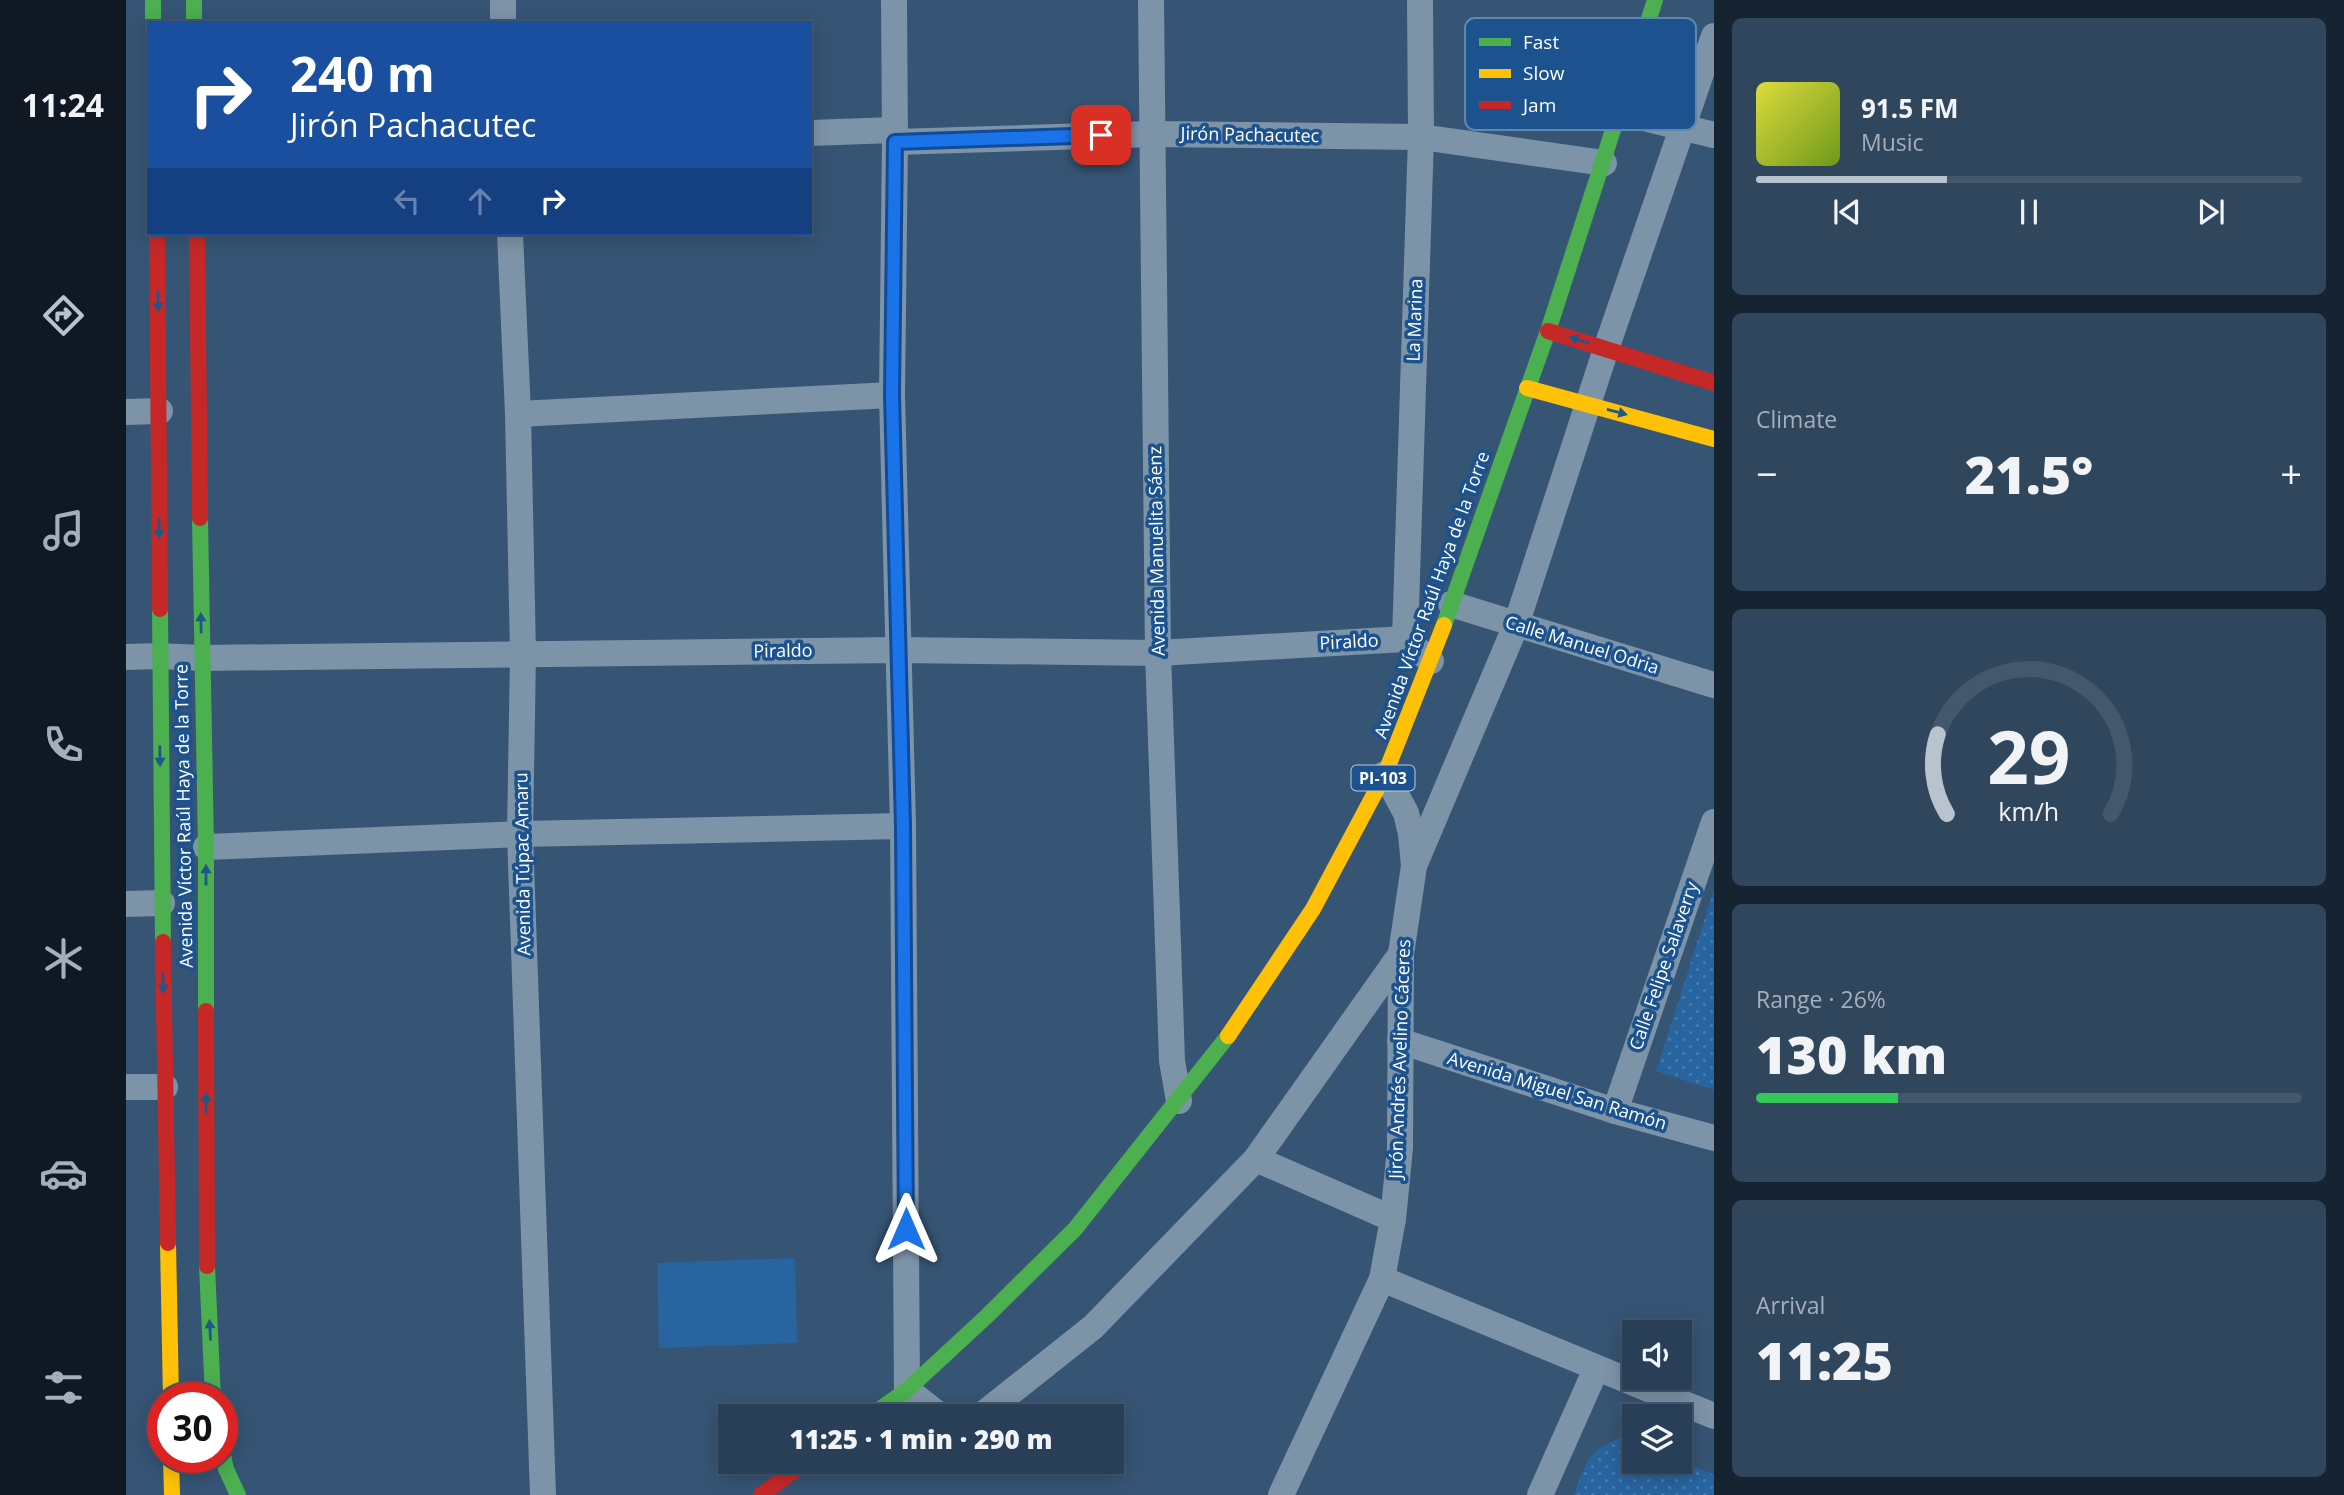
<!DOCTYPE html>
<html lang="en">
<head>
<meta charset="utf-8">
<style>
	:root { --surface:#283f57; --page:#30465d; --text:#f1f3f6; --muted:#a5afba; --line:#44586d; --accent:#b9c3ce }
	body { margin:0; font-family:"Open Sans",sans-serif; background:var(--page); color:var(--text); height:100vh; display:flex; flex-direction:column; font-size:26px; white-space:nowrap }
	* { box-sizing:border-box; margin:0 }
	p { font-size:23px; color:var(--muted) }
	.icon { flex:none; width:38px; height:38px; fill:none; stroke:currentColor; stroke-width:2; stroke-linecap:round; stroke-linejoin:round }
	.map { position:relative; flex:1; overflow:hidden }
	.side { display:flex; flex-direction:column; gap:18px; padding:18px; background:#162330; width:630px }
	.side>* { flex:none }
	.guide { position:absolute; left:21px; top:21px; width:665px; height:214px; border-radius:0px; box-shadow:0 4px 18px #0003,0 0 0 2px var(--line); background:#1a4fa0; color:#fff; overflow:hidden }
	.fabs { position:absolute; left:1496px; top:1320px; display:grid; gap:14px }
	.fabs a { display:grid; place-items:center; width:70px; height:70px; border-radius:0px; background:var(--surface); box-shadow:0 4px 18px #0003,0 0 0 2px var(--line); font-size:35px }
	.speed { position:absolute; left:21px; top:1382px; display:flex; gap:14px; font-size:35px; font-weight:700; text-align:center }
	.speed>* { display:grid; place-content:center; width:91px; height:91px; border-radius:50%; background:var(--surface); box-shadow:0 4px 18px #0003,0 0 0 2px var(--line); line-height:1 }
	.speed .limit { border:10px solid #d22; background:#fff; color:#111 }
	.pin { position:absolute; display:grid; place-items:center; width:60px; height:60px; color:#fff; margin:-30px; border-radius:14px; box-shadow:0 4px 10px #0006 }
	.me { position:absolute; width:77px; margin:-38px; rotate:0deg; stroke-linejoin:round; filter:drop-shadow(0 0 5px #0008) }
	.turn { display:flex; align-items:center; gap:24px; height:147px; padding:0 28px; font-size:32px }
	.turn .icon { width:91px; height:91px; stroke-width:2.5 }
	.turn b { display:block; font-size:49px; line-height:60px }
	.lanes { display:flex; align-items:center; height:66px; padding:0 28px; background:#0003; justify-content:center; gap:35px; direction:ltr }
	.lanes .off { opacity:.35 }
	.big { font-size:52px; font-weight:800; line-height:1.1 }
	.side .widget { flex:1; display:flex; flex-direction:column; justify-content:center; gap:10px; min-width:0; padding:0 24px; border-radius:10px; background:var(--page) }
	.side .dial { align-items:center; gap:0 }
	.dial svg { height:182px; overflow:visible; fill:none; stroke:var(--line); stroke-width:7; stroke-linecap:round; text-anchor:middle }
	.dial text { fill:var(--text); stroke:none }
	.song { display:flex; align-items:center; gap:21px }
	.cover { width:84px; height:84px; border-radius:10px; background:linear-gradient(135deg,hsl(60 70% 55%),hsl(80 70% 35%)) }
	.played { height:7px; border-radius:4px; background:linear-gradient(90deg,var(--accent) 35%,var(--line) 35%) }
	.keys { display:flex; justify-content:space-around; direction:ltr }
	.heat { display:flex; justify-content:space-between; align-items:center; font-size:38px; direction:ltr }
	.charge { height:10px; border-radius:5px; background:linear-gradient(90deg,#34c759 26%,var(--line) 0) }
	.trip { position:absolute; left:592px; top:1404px; width:406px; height:70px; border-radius:0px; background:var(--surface); box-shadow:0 4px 18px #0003,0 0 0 2px var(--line); font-weight:800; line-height:70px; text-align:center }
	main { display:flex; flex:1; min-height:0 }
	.dock { display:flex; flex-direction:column; width:126px; justify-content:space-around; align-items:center; background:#101923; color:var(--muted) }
	.dock .icon { width:49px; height:49px }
	.dock .selected { color:var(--accent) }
	.dock b { font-size:32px; color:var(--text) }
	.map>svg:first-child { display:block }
	.grass { fill:url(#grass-dots) }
	.garden { fill:#28649f }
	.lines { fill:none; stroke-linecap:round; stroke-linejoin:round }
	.street { stroke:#7d93a7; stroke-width:26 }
	.fast { stroke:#4caf50; stroke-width:16 }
	.slow { stroke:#ffc107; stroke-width:16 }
	.jam { stroke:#c62828; stroke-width:16 }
	.oneway { fill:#1e588b }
	.route-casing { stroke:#114b97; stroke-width:18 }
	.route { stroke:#1a73e8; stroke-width:12 }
	.labels { text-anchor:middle; stroke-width:7; stroke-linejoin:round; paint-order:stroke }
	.shield { fill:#1c538e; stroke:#bbcbdd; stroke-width:2 }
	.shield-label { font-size:16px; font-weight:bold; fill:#fff }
	.street-label { font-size:18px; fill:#fff; stroke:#1c538e }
	.key { fill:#1c538e; stroke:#6087b0; stroke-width:2 }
	.key-label { font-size:19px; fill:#fff }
</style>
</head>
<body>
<main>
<nav class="dock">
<b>11:24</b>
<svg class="icon selected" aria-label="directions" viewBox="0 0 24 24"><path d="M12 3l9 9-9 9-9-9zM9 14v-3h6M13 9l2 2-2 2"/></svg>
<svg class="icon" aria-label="music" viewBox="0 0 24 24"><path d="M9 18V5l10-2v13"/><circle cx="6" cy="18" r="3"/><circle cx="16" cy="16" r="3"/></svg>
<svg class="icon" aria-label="phone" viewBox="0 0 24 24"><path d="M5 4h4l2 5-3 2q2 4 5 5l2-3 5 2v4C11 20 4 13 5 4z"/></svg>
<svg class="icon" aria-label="climate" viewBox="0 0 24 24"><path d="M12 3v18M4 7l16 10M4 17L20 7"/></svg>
<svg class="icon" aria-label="car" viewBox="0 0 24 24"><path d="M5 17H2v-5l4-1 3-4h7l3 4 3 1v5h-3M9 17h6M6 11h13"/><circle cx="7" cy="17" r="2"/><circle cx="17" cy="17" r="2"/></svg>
<svg class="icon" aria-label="filters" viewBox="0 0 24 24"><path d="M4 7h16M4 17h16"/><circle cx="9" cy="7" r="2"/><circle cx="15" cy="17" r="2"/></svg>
</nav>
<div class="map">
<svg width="1588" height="1495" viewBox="0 0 1588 1495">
	<defs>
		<pattern id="grass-dots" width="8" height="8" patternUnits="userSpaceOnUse" patternTransform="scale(1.75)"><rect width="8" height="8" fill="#28649f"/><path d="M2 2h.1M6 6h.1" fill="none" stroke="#487bad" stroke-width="1.8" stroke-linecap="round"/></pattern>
	</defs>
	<rect width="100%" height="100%" fill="#365474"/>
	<g class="grass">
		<path d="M1588 890V1090L1530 1071Z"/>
		<path d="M1493 1439 1508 1441V1461H1554L1588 1475V1495H1448C1459 1466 1461 1450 1493 1439Z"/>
	</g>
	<path class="garden" d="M669 1258 671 1343 533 1348 531 1263Z"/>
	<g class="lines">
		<g class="street">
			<path d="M377 0V23"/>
			<path d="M768 0 769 142 766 395 777 826 781 1390 812 1414 820 1416"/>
			<path d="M1025 0 1032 653 1046 1061 1053 1101"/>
			<path d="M1494 112 1588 135"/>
			<path d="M684 133 768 130"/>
			<path d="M769 142 1027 134 1295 137 1478 163"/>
			<path d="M384 233 392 414 397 654 394 834 417 1495"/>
			<path d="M0 412 34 411"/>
			<path d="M392 414 766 395"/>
			<path d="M1325 604 1588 685"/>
			<path d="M1279 639 1295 137 1294 0"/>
			<path d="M0 657 33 656 75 658 772 650 1032 653 1279 639 1305 661"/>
			<path d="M80 847 394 834 777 826"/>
			<path d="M1288 866 1390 625 1480 349 1588 36"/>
			<path d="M0 904 36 903"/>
			<path d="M1274 1041 1489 1111 1588 1138"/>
			<path d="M0 1087H39"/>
			<path d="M1489 1111 1588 822"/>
			<path d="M1130 1159 1267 1219"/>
			<path d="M1256 1279 1588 1416"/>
			<path d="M850 1416 856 1415 967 1327 1130 1159 1275 954"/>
			<path d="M1155 1495 1256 1279 1267 1219 1274 1148 1275 954 1288 866 1285 834 1280 813 1259 774"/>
			<path d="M1414 1495 1470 1369"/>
		</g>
		<g class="fast">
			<path d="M27 0V23"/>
			<path d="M68 0V23"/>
			<path d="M74 518 80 847V1011"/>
			<path d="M34 609 37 942"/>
			<path d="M1318 625 1422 331 1529 0"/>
			<path d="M81 1266 87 1398"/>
			<path d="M744 1416 781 1390 861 1316 949 1229 1102 1036"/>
			<path d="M96 1451 100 1469 112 1495"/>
		</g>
		<g class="slow">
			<path d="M1401 388 1588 439"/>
			<path d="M1102 1036 1187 909 1259 774 1318 625"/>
			<path d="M42 1243 45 1398"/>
			<path d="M45 1458 46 1495"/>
		</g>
		<g class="jam">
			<path d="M31 233 34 609"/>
			<path d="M71 233 74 518"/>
			<path d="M1422 331 1588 383"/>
			<path d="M37 942 42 1243"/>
			<path d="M80 1011 81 1266"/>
			<path d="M635 1495 681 1461"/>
		</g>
	</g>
	<defs><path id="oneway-solid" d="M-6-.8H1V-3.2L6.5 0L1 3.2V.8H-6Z" transform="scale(1.75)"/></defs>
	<g class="oneway">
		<use href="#oneway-solid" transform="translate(32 301) rotate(89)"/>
		<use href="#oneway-solid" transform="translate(1453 340) rotate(-163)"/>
		<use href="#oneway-solid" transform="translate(1491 412) rotate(15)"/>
		<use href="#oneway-solid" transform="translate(33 528) rotate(90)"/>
		<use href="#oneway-solid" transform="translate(75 623) rotate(-91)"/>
		<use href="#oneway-solid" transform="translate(34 756) rotate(89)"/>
		<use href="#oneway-solid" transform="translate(80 875) rotate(-90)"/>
		<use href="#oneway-solid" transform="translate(37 983) rotate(89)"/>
		<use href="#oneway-solid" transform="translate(80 1103) rotate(-90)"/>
		<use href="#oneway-solid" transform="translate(84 1330) rotate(-93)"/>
	</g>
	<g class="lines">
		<g class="route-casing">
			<path id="route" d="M780 1229 777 826 766 395 769 142 975 135"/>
		</g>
		<use href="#route" class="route"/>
	</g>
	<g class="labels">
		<rect class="shield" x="1225.5" y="765.5" width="63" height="25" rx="5"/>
		<g class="shield-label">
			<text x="1257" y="784">PI-103</text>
		</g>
		<g class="street-label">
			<text transform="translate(1124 135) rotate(1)" y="6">Jirón Pachacutec</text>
			<text transform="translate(1289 320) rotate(-88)" y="6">La Marina</text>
			<text transform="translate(1031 551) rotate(-91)" y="6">Avenida Manuelita Sáenz</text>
			<text transform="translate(1306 595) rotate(-70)" y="6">Avenida Víctor Raúl Haya de la Torre</text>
			<text transform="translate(1223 642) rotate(-3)" y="6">Piraldo</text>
			<text transform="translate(1456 645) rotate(17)" y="6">Calle Manuel Odria</text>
			<text transform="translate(657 651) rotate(-1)" y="6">Piraldo</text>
			<text transform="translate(58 816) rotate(-91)" y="6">Avenida Víctor Raúl Haya de la Torre</text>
			<text transform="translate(397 864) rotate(-91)" y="6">Avenida Túpac Amaru</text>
			<text transform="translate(1538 966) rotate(-71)" y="6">Calle Felipe Salaverry</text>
			<text transform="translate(1274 1059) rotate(-88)" y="6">Jirón Andrés Avelino Cáceres</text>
			<text transform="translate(1431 1091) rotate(17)" y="6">Avenida Miguel San Ramón</text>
		</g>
	</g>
	<rect x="1339" y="18" width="231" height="112" rx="10" class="key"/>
	<rect x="1353" y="38" width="32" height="8" fill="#4caf50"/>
	<rect x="1353" y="69" width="32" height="9" fill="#ffc107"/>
	<rect x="1353" y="101" width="32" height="8" fill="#c62828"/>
	<g class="key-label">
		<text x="1397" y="49">Fast</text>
		<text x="1397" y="80">Slow</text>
		<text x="1397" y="112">Jam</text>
	</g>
</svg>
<div class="fabs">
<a><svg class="icon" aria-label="sound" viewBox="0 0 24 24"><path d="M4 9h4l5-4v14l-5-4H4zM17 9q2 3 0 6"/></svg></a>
<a><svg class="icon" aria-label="layers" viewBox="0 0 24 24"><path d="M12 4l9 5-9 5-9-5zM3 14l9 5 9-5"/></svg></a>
</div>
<div class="speed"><div class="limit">30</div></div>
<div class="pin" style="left:975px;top:135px;background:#d93025"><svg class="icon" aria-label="arrive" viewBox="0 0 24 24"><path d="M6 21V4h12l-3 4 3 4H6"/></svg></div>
<svg class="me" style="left:780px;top:1229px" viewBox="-20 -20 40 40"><path d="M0-17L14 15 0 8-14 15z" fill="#1a73e8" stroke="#fff" stroke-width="4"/></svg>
<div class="trip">11:25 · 1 min · 290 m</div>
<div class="guide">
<div class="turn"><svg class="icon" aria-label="right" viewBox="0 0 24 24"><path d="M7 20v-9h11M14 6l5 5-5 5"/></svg><div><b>240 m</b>Jirón Pachacutec</div></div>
<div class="lanes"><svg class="icon off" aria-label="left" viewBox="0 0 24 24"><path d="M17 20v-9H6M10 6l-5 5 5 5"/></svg><svg class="icon off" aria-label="ahead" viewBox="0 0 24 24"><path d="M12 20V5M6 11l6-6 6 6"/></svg><svg class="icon" aria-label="right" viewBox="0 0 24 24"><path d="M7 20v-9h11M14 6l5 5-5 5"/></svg></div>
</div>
</div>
<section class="side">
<div class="widget">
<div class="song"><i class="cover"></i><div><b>91.5 FM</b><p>Music</p></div></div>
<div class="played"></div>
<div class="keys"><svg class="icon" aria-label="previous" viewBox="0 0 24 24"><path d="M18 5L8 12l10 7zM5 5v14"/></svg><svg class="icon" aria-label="pause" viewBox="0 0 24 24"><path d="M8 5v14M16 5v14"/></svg><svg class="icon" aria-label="next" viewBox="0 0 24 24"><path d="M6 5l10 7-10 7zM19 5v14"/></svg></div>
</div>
<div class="widget"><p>Climate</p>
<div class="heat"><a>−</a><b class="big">21.5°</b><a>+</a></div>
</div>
<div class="widget dial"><svg viewBox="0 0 100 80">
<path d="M14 69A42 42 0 1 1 86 69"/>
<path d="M14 69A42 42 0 0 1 10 34" stroke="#b9c3ce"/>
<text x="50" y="56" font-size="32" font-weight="700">29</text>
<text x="50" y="72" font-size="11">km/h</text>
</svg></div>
<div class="widget"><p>Range · 26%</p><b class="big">130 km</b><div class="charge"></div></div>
<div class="widget"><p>Arrival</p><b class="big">11:25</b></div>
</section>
</main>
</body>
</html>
